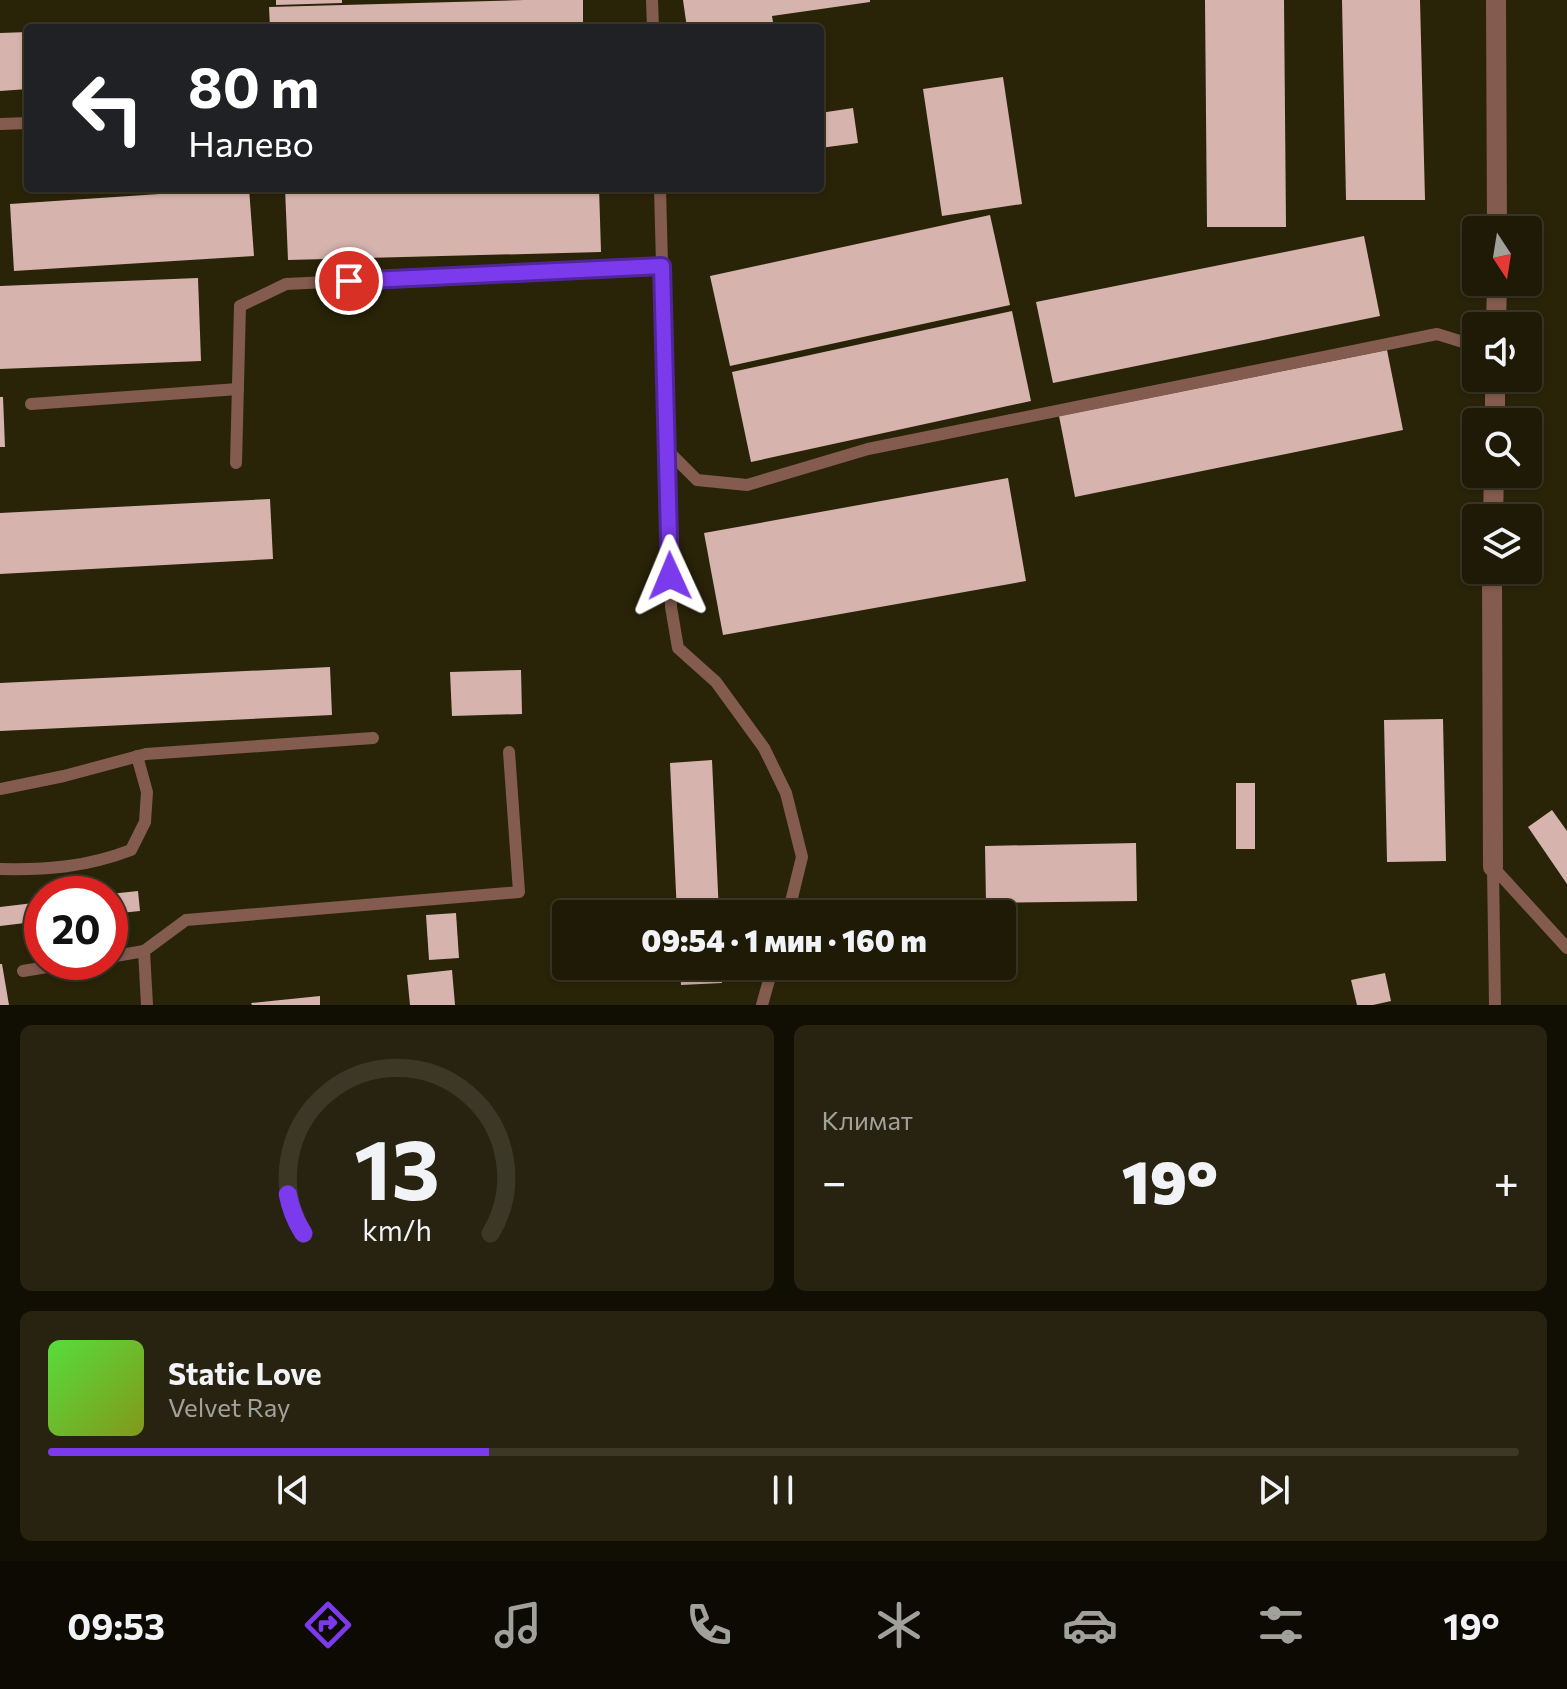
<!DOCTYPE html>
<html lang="ru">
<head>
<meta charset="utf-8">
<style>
	:root { --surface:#1f1a06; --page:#272310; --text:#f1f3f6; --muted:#a1a19b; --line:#3c3828; --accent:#7c3aed }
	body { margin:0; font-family:Commissioner,sans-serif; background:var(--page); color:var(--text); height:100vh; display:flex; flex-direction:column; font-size:30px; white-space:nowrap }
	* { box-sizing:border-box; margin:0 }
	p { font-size:26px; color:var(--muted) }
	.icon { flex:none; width:44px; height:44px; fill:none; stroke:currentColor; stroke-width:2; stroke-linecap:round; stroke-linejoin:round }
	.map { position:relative; height:1005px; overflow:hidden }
	.drawer { display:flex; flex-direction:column; gap:20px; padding:20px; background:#110e03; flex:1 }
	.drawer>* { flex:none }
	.hud { position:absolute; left:24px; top:24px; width:800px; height:168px; border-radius:8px; box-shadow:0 2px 6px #0004,0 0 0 2px var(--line); background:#202124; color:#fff; overflow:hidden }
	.needle { width:52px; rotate:168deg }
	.controls { position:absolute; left:1462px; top:216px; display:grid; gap:16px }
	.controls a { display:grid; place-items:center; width:80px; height:80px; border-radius:8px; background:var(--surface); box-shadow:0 2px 6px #0004,0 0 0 2px var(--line); font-size:40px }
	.speed { position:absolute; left:24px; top:876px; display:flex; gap:16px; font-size:40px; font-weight:700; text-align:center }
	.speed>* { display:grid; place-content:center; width:104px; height:104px; border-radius:50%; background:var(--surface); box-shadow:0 2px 6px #0004,0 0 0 2px var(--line); line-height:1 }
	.speed .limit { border:12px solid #d22; background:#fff; color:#111 }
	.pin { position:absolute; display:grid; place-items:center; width:68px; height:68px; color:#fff; margin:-34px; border:4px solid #fff; border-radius:50%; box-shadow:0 2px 8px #0007 }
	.me { position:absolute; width:88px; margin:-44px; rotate:359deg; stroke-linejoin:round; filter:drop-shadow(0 0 6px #0008) }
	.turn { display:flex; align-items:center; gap:28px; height:168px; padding:0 32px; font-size:36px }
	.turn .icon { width:104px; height:104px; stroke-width:2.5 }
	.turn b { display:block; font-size:56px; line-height:68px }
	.big { font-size:60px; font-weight:800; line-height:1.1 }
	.drawer .tile { flex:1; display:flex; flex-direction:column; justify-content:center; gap:12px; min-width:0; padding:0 28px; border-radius:12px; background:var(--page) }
	.drawer .dial { align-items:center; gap:0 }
	.dial svg { height:208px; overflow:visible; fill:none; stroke:var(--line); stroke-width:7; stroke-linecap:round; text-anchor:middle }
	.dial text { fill:var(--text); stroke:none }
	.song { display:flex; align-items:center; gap:24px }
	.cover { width:96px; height:96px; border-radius:12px; background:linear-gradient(135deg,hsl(110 70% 55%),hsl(70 70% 35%)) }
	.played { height:8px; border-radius:4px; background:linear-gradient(90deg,var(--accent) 30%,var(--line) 30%) }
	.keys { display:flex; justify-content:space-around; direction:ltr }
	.heat { display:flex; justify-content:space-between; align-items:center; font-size:44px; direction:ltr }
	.drawer .tiles { flex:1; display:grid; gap:20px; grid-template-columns:1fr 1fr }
	.tile:last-child { grid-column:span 2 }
	.trip { position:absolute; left:552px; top:900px; width:464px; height:80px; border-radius:8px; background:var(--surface); box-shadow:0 2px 6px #0004,0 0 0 2px var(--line); font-weight:800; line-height:80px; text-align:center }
	.tabs { display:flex; height:128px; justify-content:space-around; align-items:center; background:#0c0a02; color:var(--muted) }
	.tabs .icon { width:56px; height:56px }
	.tabs .on { color:var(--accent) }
	.tabs b { font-size:36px; color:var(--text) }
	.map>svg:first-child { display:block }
	.building { fill:#d7b3ae }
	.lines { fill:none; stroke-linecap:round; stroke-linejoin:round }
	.lane { stroke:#835b4f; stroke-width:12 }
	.street { stroke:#835b4f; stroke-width:20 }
	.route-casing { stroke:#51269a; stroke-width:20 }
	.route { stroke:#7c3aed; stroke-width:14 }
</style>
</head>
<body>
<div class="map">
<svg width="1567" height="1005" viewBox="0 0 1567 1005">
	<rect width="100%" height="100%" fill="#292308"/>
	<g class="building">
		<path d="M276 0H342V3L276 5Z"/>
		<path d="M524 0H583V28H270L269 7Z"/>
		<path d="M683 0H870V2L772 16 774 28H687Z"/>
		<path d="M1205 0H1284L1286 227H1207Z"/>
		<path d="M1342 0H1420L1425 200H1346Z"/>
		<path d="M254 24V28H213V25Z"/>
		<path d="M28 32V89L0 91V33Z"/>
		<path d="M1003 77 1022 204 942 216 923 89Z"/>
		<path d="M853 108 858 143 820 148V113Z"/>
		<path d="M249 188 254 256 14 271 10 204Z"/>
		<path d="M285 188H599L601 252 288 260Z"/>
		<path d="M990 215 1010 305 730 366 710 276Z"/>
		<path d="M1364 236 1380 316 1053 383 1036 302Z"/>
		<path d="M198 278 201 361 0 369V286Z"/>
		<path d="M1012 311 1031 401 751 462 732 372Z"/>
		<path d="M1387 350 1403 430 1075 497 1059 416Z"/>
		<path d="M0 397H3L5 447H0Z"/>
		<path d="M1008 478 1026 581 723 635 704 533Z"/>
		<path d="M270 499 273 559 0 574V513Z"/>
		<path d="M330 667 332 715 0 731V683Z"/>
		<path d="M521 670 522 714 452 716 450 672Z"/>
		<path d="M1443 719 1446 861 1387 862 1384 720Z"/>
		<path d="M712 760 719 914H677L670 763Z"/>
		<rect x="1236" y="783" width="19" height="66"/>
		<path d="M1552 810 1567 831V884L1528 827Z"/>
		<path d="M1136 843 1137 901 986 903 985 846Z"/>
		<path d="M138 891 140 911 110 914V894Z"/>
		<path d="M42 902V921L0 926V907Z"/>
		<path d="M456 913 459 958 429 960 426 915Z"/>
		<path d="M0 964H2L9 1005H0Z"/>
		<path d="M680 966H722V983L681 985Z"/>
		<path d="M452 970 455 1005H410L407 975Z"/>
		<path d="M1385 973 1391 1001 1373 1005H1357L1351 980Z"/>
		<path d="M320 996V1005H252L251 1003Z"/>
	</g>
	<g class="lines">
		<g class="lane">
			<path d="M652 0 653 28"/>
			<path d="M0 124 28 123"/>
			<path d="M660 188 671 607 678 648 716 682 764 748 786 793 802 857 788 914"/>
			<path d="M31 404 238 389"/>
			<path d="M667 450 697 480 747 485 868 449 1437 334 1476 346"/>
			<path d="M236 463 240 306 286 284 662 266"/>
			<path d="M0 789 64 776 146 754 373 738"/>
			<path d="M1493 867 1495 1005"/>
			<path d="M1493 867 1567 948"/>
			<path d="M0 869C47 870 87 867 131 850L145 822 147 792 137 756"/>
			<path d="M144 951 186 920 519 892 509 752"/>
			<path d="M110 957 144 951 147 1005"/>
			<path d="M23 971 77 962"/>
			<path d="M762 1005 773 966"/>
		</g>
		<g class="street">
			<path d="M1496 0 1497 230"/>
			<path d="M1496 326 1497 282"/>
			<path d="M1495 422V378"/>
			<path d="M1493 518 1494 474"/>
			<path d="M1492 570 1493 867"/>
		</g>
	</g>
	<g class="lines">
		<g class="route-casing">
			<path id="route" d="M349 281 662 266 670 576"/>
		</g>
		<use href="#route" class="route"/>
	</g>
</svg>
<div class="controls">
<a><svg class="needle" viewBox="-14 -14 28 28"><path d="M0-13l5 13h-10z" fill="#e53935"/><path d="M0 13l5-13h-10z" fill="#a1a19b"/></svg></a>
<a><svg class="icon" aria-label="sound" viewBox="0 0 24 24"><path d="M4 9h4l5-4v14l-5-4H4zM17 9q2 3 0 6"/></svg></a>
<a><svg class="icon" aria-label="search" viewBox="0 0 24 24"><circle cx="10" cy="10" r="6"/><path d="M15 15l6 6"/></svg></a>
<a><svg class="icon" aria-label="layers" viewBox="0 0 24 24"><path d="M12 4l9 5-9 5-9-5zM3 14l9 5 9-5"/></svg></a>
</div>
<div class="speed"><div class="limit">20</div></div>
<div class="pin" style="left:349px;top:281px;background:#d93025"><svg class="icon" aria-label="arrive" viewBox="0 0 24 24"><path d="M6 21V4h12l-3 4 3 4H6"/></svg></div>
<svg class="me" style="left:670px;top:576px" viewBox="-20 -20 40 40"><path d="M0-17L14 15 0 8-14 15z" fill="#7c3aed" stroke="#fff" stroke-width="4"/></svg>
<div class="trip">09:54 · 1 мин · 160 m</div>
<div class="hud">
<div class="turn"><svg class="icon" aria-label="left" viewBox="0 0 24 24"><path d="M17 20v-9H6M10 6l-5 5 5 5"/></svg><div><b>80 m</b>Налево</div></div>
</div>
</div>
<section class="drawer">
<div class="tiles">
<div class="tile dial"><svg viewBox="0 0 100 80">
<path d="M14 69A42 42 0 1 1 86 69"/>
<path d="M14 69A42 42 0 0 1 8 54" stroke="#7c3aed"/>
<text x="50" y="56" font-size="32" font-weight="700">13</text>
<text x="50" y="72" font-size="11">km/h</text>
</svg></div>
<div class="tile"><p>Климат</p>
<div class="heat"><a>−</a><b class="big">19°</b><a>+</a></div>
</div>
<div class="tile">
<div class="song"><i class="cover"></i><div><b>Static Love</b><p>Velvet Ray</p></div></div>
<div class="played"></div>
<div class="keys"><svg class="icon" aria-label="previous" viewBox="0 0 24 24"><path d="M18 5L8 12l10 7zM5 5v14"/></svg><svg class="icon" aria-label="pause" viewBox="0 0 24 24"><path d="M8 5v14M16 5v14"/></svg><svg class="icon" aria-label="next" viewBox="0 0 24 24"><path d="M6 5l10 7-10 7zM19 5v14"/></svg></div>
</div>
</div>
</section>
<nav class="tabs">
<b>09:53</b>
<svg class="icon on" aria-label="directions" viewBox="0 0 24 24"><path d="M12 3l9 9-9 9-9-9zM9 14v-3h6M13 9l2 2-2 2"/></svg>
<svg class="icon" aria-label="music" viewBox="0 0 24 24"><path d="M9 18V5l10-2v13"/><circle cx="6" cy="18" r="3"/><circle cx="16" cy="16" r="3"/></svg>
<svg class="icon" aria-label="phone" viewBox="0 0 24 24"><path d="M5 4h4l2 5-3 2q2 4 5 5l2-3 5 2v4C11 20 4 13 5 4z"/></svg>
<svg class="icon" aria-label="climate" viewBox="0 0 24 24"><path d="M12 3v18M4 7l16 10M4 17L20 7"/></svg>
<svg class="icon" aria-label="car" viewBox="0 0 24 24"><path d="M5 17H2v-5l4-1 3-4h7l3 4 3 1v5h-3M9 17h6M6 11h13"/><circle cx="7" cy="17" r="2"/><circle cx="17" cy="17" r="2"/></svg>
<svg class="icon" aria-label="filters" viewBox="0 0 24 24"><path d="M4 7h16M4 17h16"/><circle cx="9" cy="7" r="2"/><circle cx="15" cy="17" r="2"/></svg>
<b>19°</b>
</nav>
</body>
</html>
